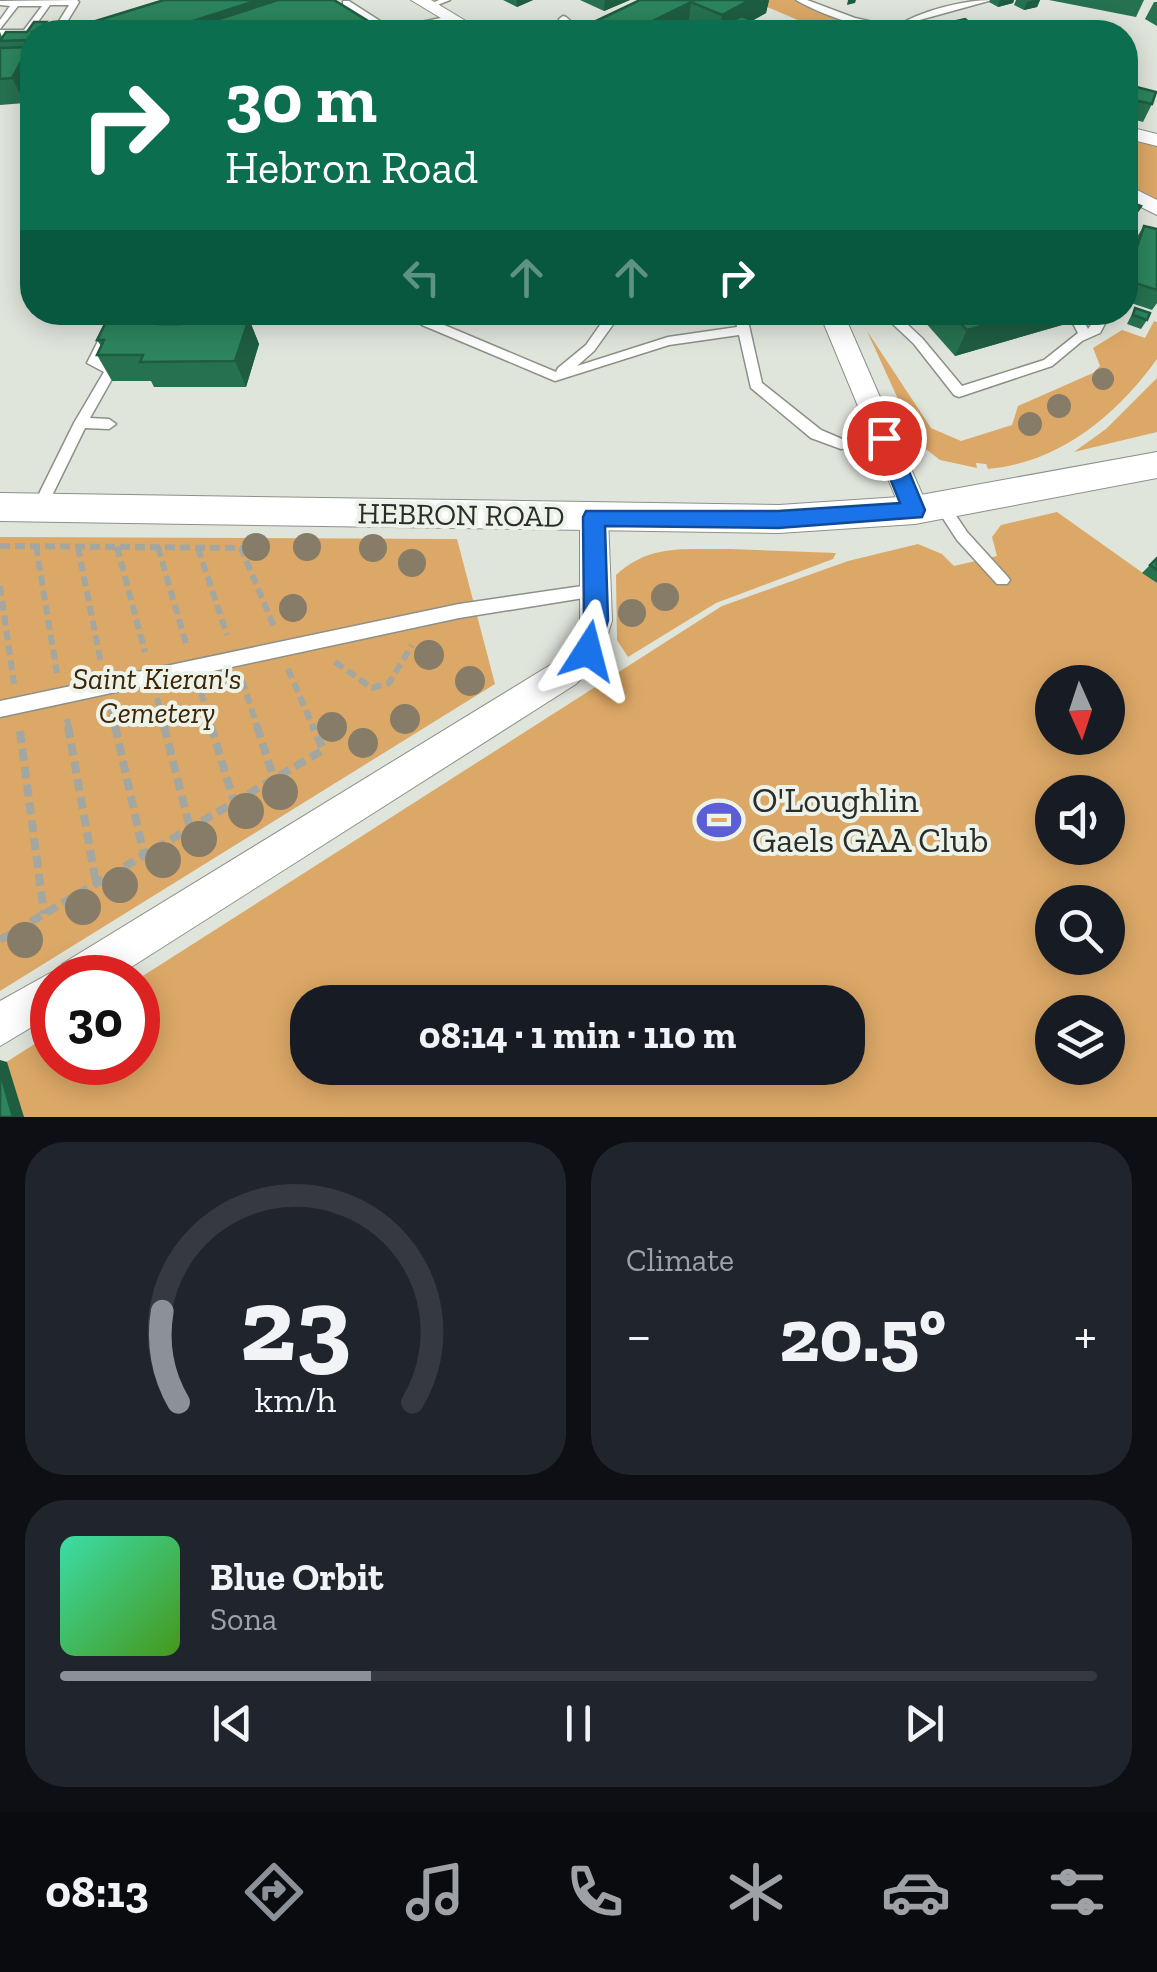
<!DOCTYPE html>
<html lang="en">
<head>
<meta charset="utf-8">
<style>
	:root { --surface:#171b24; --page:#20242c; --text:#f1f3f6; --muted:#9ea1a6; --line:#363941; --accent:#8c9099 }
	body { margin:0; font-family:"Zilla Slab",serif; background:var(--page); color:var(--text); height:100vh; display:flex; flex-direction:column; font-size:38px; white-space:nowrap }
	* { box-sizing:border-box; margin:0 }
	p { font-size:32px; color:var(--muted) }
	.icon { flex:none; width:55px; height:55px; fill:none; stroke:currentColor; stroke-width:2; stroke-linecap:round; stroke-linejoin:round }
	.map { position:relative; height:1117px; overflow:hidden }
	.drawer { display:flex; flex-direction:column; gap:25px; padding:25px; background:#0d0f14; flex:1 }
	.drawer>* { flex:none }
	.hud { position:absolute; left:20px; top:20px; width:1118px; height:305px; border-radius:40px; box-shadow:0 5px 25px #0003; background:#0b6e4f; color:#fff; overflow:hidden }
	.needle { width:65px; rotate:177deg }
	.buttons { position:absolute; left:1035px; top:665px; display:grid; gap:20px }
	.buttons a { display:grid; place-items:center; width:90px; height:90px; border-radius:50%; background:var(--surface); box-shadow:0 5px 25px #0003; font-size:50px }
	.speed { position:absolute; left:30px; top:955px; display:flex; gap:20px; font-size:50px; font-weight:700; text-align:center }
	.speed>* { display:grid; place-content:center; width:130px; height:130px; border-radius:50%; background:var(--surface); box-shadow:0 5px 25px #0003; line-height:1 }
	.speed .limit { border:15px solid #d22; background:#fff; color:#111 }
	.pin { position:absolute; display:grid; place-items:center; width:85px; height:85px; color:#fff; margin:-42px; border:5px solid #fff; border-radius:50%; box-shadow:0 2px 10px #0007 }
	.me { position:absolute; width:110px; margin:-55px; rotate:9deg; stroke-linejoin:round; filter:drop-shadow(0 0 8px #0008) }
	.turn { display:flex; align-items:center; gap:35px; height:210px; padding:0 40px; font-size:45px }
	.turn .icon { width:130px; height:130px; stroke-width:2.5 }
	.turn b { display:block; font-size:70px; line-height:85px }
	.lanes { display:flex; align-items:center; height:95px; padding:0 40px; background:#0003; justify-content:center; gap:50px; direction:ltr }
	.lanes .off { opacity:.35 }
	.big { font-size:75px; font-weight:700; line-height:1.1 }
	.drawer .widget { flex:1; display:flex; flex-direction:column; justify-content:center; gap:15px; min-width:0; padding:0 35px; border-radius:40px; background:var(--page) }
	.drawer .dial { align-items:center; gap:0 }
	.dial svg { height:260px; overflow:visible; fill:none; stroke:var(--line); stroke-width:7; stroke-linecap:round; text-anchor:middle }
	.dial text { fill:var(--text); stroke:none }
	.song { display:flex; align-items:center; gap:30px }
	.cover { width:120px; height:120px; border-radius:15px; background:linear-gradient(135deg,hsl(160 70% 55%),hsl(100 70% 35%)) }
	.played { height:10px; border-radius:5px; background:linear-gradient(90deg,var(--accent) 30%,var(--line) 30%) }
	.keys { display:flex; justify-content:space-around; direction:ltr }
	.heat { display:flex; justify-content:space-between; align-items:center; font-size:55px; direction:ltr }
	.drawer .tiles { flex:1; display:grid; gap:25px; grid-template-columns:1fr 1fr }
	.widget:last-child { grid-column:span 2 }
	.trip { position:absolute; left:290px; top:985px; width:575px; height:100px; border-radius:40px; background:var(--surface); box-shadow:0 5px 25px #0003; font-weight:700; line-height:100px; text-align:center }
	.menu { display:flex; height:160px; justify-content:space-around; align-items:center; background:#090b0e; color:var(--muted) }
	.menu .icon { width:70px; height:70px }
	.menu .on { color:var(--accent) }
	.menu b { font-size:45px; color:var(--text) }
	.map>svg:first-child { display:block }
	.green { fill:#dca867; fill-rule:evenodd }
	.lines { fill:none; stroke-linecap:round; stroke-linejoin:round }
	.service-casing { stroke:#8c9188; stroke-width:3 }
	.minor-casing { stroke:#8c9188; stroke-width:2 }
	.tertiary-casing { stroke:#8c9188; stroke-width:2 }
	.path-far1 { stroke:#a3a7a0; stroke-width:6; stroke-dasharray:10 5; stroke-linecap:butt }
	.path { stroke:#a3a7a0; stroke-width:8; stroke-dasharray:12 6; stroke-linecap:butt }
	.service { fill:#fff; fill-rule:evenodd }
	.minor { fill:#fff; fill-rule:evenodd }
	.tertiary { fill:#fff; fill-rule:evenodd }
	.tree { fill:#867c67 }
	.wall { fill:#267250 }
	.shaded-wall { fill:#1f5d41 }
	.building { fill:#2c855d; stroke:#1f5d41; stroke-width:2.5 }
	.route { fill:#1a73e8; stroke:#114b97; stroke-width:2.5 }
	.labels { text-anchor:middle; stroke-width:8; stroke-linejoin:round; paint-order:stroke }
	.street-label { font-size:30px; fill:#2b2d2a; stroke:#edf3e9 }
	.park-label { font-size:30px; font-style:italic; fill:#3c2607; stroke:#edf3e9 }
	.near-poi-label { font-size:35px; fill:#2b2d2a; stroke:#edf3e9; text-anchor:start }
</style>
</head>
<body>
<div class="map">
<svg width="1157" height="1117" viewBox="0 0 1157 1117">
	<rect width="100%" height="100%" fill="#e0e5dc"/>
	<g class="green">
		<path d="M751 0H794L850 22 893 32H826Z"/>
		<path d="M1125 137 1157 145V204L1125 185Z"/>
		<path d="M1154 321 1157 322V359C1117 415 1059 463 988 469L986 464 976 463 977 468 940 460 918 443 867 331 931 428 961 441 1012 425 1018 406 1093 373 1100 366 1093 348 1122 330 1145 338Z"/>
		<path d="M1157 378V432L1074 452 1106 429Z"/>
		<path d="M1057 512 1157 583V1117H0V1066L52 1033V1062H138V979L722 606 848 561 918 544 942 554 954 566 997 556 992 537 1001 525ZM1052 682H1108V738H1052ZM1052 792H1108V848H1052ZM1052 902H1108V958H1052ZM308 1002H848V1068H308ZM1052 1012H1108V1068H1052Z"/>
		<path d="M0 537 457 539 495 684 0 991Z"/>
		<path d="M730 549 836 553 833 559 716 603 628 657 617 640 616 575C651 543 685 550 730 549Z"/>
	</g>
	<g class="lines">
		<g class="service-casing">
			<g id="service">
				<path d="M77 0 79 2 61 32 0 36V30H24L42 6H18L0 29V20L10 6 0 5V1ZM50 5H69L54 29H33Z"/>
				<path d="M439 0H450L430 8 426 6Z"/>
				<path d="M796 0H807L855 18 896 27C919 11 964 0 992 0L916 21 904 28 913 32C875 32 829 19 796 0Z"/>
				<path d="M343 1H349L391 28 451 16 455 19 395 32H385L343 5Z"/>
				<path d="M563 16 566 17 583 32H574L560 21 559 19Z"/>
				<path d="M407 312H422L430 319 556 372 558 368 586 345 609 312H622L594 351 577 366 668 337 737 327 734 312H746L762 383 821 430 842 439 884 433 891 438 884 443 841 449 811 438 751 388 739 335 669 345 555 381 422 325Z"/>
				<path d="M880 312H894L922 338 962 386 1044 360 1078 333 1067 312H1079L1088 329 1098 315 1102 314 1108 318 1100 333 1082 341 1052 366 959 397 954 395 914 344Z"/>
				<path d="M105 334 111 338 100 361 115 367 117 370 90 418 109 419 116 424 109 429 85 428 44 512H34L32 508 74 423 104 372 87 363 101 335Z"/>
				<path d="M942 500 947 502 967 532 1007 576 1010 580 1007 584H997L957 540 935 506Z"/>
				<path d="M596 584 601 585 604 590 601 595 596 596 459 618 0 717V701L459 604Z"/>
			</g>
		</g>
		<g class="minor-casing">
			<g id="minor">
				<path d="M411 0H431L484 32H464Z"/>
				<path d="M1125 126 1157 134V146L1125 138Z"/>
				<path d="M1125 184 1157 200V215L1125 199Z"/>
				<path d="M819 312H843L929 510 925 518 915 521 905 518 901 510Z"/>
				<path d="M594 506 604 509 608 517 612 621 599 661 576 684 114 978H52V1015L0 1046V1001L52 972 58 974 62 964 552 664 574 643 580 621V517L584 509Z"/>
			</g>
		</g>
		<g class="tertiary-casing">
			<path id="tertiary" d="M1157 452V478L915 524 779 533 0 521V493L779 505 915 496Z"/>
		</g>
		<g class="path-far1">
			<path d="M0 546 241 548 275 629"/>
			<path d="M36 546 57 673"/>
			<path d="M78 547 101 663"/>
			<path d="M117 547 145 652"/>
			<path d="M158 547 187 647"/>
			<path d="M198 548 227 635"/>
			<path d="M0 586 14 684"/>
			<path d="M335 662 372 688 389 683 412 645"/>
			<path d="M288 669 314 729"/>
			<path d="M242 680 258 729"/>
			<path d="M201 692 212 729"/>
			<path d="M157 698 165 729"/>
			<path d="M111 710 115 729"/>
			<path d="M67 719 69 729"/>
		</g>
		<g class="path">
			<path d="M68 726 96 883"/>
			<path d="M115 726 144 855"/>
			<path d="M164 726 190 828"/>
			<path d="M211 726 234 802"/>
			<path d="M257 726 274 779"/>
			<path d="M20 731 44 914"/>
			<path d="M0 940 323 750 313 726"/>
		</g>
		<use href="#service" class="service"/>
		<use href="#minor" class="minor"/>
		<use href="#tertiary" class="tertiary"/>
	</g>
	<g class="tree">
		<circle cx="1103" cy="379" r="11"/>
		<circle cx="1059" cy="406" r="12"/>
		<circle cx="1030" cy="424" r="12"/>
		<circle cx="256" cy="547" r="14"/>
		<circle cx="307" cy="547" r="14"/>
		<circle cx="373" cy="548" r="14"/>
		<circle cx="412" cy="563" r="14"/>
		<circle cx="665" cy="597" r="14"/>
		<circle cx="293" cy="608" r="14"/>
		<circle cx="632" cy="613" r="14"/>
		<circle cx="429" cy="655" r="15"/>
		<circle cx="470" cy="681" r="15"/>
		<circle cx="405" cy="719" r="15"/>
		<circle cx="332" cy="727" r="15"/>
		<circle cx="363" cy="743" r="15"/>
		<circle cx="280" cy="792" r="18"/>
		<circle cx="246" cy="811" r="18"/>
		<circle cx="199" cy="839" r="18"/>
		<circle cx="163" cy="860" r="18"/>
		<circle cx="120" cy="885" r="18"/>
		<circle cx="83" cy="907" r="18"/>
		<circle cx="25" cy="940" r="18"/>
	</g>
	<g class="wall">
		<path d="M503 0H533L517 7Z"/>
		<path d="M580 0H630L604 11Z"/>
		<path d="M640 0H769L766 13 752 21 777 32H596V21Z"/>
		<path d="M990 0H1014L1013 3 998 7 989 2Z"/>
		<path d="M1016 0H1040L1037 7 1024 10 1014 5Z"/>
		<path d="M1049 0H1144L1136 17Z"/>
		<path d="M1154 2H1157V26L1145 19Z"/>
		<path d="M46 22 51 32H32V89L25 103 0 105V32L2 37 27 32Z"/>
		<path d="M948 23 970 27 980 32H948L946 31Z"/>
		<path d="M1125 84 1152 104 1143 122 1125 117Z"/>
		<path d="M1125 200 1141 206 1125 232Z"/>
		<path d="M1144 226 1157 229V303L1152 310 1125 301V267L1133 243Z"/>
		<path d="M1135 308 1147 320 1141 329 1127 324Z"/>
		<path d="M71 312H120L118 316 98 315 94 322 76 321Z"/>
		<path d="M219 312H254L251 324 259 344 246 387H154L151 381H112L97 355 101 346 97 340 217 319Z"/>
		<path d="M916 312H1070L1062 325 955 356Z"/>
		<path d="M1157 558V583L1142 573Z"/>
	</g>
	<g class="shaded-wall">
		<path d="M258 0H311L240 32H159Z"/>
		<path d="M517 0H533L517 7Z"/>
		<path d="M605 0H630L604 11Z"/>
		<path d="M750 0H769L766 13 731 32H719L722 15Z"/>
		<path d="M848 0H856L855 3 847 5Z"/>
		<path d="M1000 0H1014L1013 3 998 7Z"/>
		<path d="M1034 0H1040L1037 7 1024 10 1027 2Z"/>
		<path d="M691 2 688 26 676 32H630Z"/>
		<path d="M46 22 51 32H36Z"/>
		<path d="M971 24 968 32 960 29 959 32H953L955 27Z"/>
		<path d="M29 47 32 54V89L25 103 12 78Z"/>
		<path d="M97 312 98 315 94 322 89 313Z"/>
		<path d="M166 312H189L173 350 160 324Z"/>
		<path d="M248 312H254L251 324 259 344 246 387 235 361Z"/>
		<path d="M1031 312H1070L1062 325 955 356 967 330Z"/>
		<path d="M0 1060 7 1062 24 1117H13L0 1072Z"/>
	</g>
	<g class="building">
		<path d="M164 0H258L159 32H60Z"/>
		<path d="M278 0H334L386 32H179Z"/>
		<path d="M640 0H750L722 15 691 2 630 32H622L596 21Z"/>
		<path d="M742 16 777 32H658L683 21 706 32Z"/>
		<path d="M965 19 971 24 955 27 948 23Z"/>
		<path d="M34 22H46L36 32H32V36L28 40 0 41 6 32H27Z"/>
		<path d="M974 26 981 30 966 32 960 29Z"/>
		<path d="M29 47 12 78 0 79V48Z"/>
		<path d="M1125 84 1156 92 1152 104 1125 98Z"/>
		<path d="M1125 200 1141 206 1131 220 1125 218Z"/>
		<path d="M1144 226 1157 229V290L1126 280Z"/>
		<path d="M1135 308 1150 313 1147 320 1133 315Z"/>
		<path d="M136 312H166L160 324H180L181 319H249L235 361 140 362 143 355H97L104 340H97L107 320H133Z"/>
		<path d="M219 312H248L246 319H217Z"/>
		<path d="M950 312H1031L967 330Z"/>
		<path d="M1157 558V570L1150 565Z"/>
		<path d="M0 1072 13 1117H0Z"/>
	</g>
	<path class="route" d="M884 431 895 438 925 510 922 517 778 528 605 526 608 620 597 659 588 662 580 659 576 651 584 620 583 517 586 511H778L900 503 874 438Z"/>
	<defs>
		<g id="stadium-bare" transform="scale(3.45)"><path d="M0-5a6.5 5 0 1 0 0 10a6.5 5 0 1 0 0-10ZM-3.5-1.8h7v3.6h-7Z" fill="#5c5ed6" stroke="#edf3e9" stroke-width="2.5" paint-order="stroke"/></g>
	</defs>
	<g fill-rule="evenodd">
		<use href="#stadium-bare" x="719" y="820"/>
	</g>
	<g class="labels">
		<g class="street-label">
			<text transform="translate(461 515) rotate(1)" y="10">HEBRON ROAD</text>
		</g>
		<g class="park-label">
			<text x="157" y="689">Saint Kieran's<tspan x="157" dy="34">Cemetery</tspan></text>
		</g>
		<g class="near-poi-label">
			<text x="752" y="812">O'Loughlin<tspan x="752" dy="40">Gaels GAA Club</tspan></text>
		</g>
	</g>
</svg>
<div class="buttons">
<a><svg class="needle" viewBox="-14 -14 28 28"><path d="M0-13l5 13h-10z" fill="#e53935"/><path d="M0 13l5-13h-10z" fill="#9ea1a6"/></svg></a>
<a><svg class="icon" aria-label="sound" viewBox="0 0 24 24"><path d="M4 9h4l5-4v14l-5-4H4zM17 9q2 3 0 6"/></svg></a>
<a><svg class="icon" aria-label="search" viewBox="0 0 24 24"><circle cx="10" cy="10" r="6"/><path d="M15 15l6 6"/></svg></a>
<a><svg class="icon" aria-label="layers" viewBox="0 0 24 24"><path d="M12 4l9 5-9 5-9-5zM3 14l9 5 9-5"/></svg></a>
</div>
<div class="speed"><div class="limit">30</div></div>
<div class="pin" style="left:884px;top:438px;background:#d93025"><svg class="icon" aria-label="arrive" viewBox="0 0 24 24"><path d="M6 21V4h12l-3 4 3 4H6"/></svg></div>
<svg class="me" style="left:588px;top:651px" viewBox="-20 -20 40 40"><path d="M0-17L14 15 0 8-14 15z" fill="#1a73e8" stroke="#fff" stroke-width="4"/></svg>
<div class="trip">08:14 · 1 min · 110 m</div>
<div class="hud">
<div class="turn"><svg class="icon" aria-label="right" viewBox="0 0 24 24"><path d="M7 20v-9h11M14 6l5 5-5 5"/></svg><div><b>30 m</b>Hebron Road</div></div>
<div class="lanes"><svg class="icon off" aria-label="left" viewBox="0 0 24 24"><path d="M17 20v-9H6M10 6l-5 5 5 5"/></svg><svg class="icon off" aria-label="ahead" viewBox="0 0 24 24"><path d="M12 20V5M6 11l6-6 6 6"/></svg><svg class="icon off" aria-label="ahead" viewBox="0 0 24 24"><path d="M12 20V5M6 11l6-6 6 6"/></svg><svg class="icon" aria-label="right" viewBox="0 0 24 24"><path d="M7 20v-9h11M14 6l5 5-5 5"/></svg></div>
</div>
</div>
<section class="drawer">
<div class="tiles">
<div class="widget dial"><svg viewBox="0 0 100 80">
<path d="M14 69A42 42 0 1 1 86 69"/>
<path d="M14 69A42 42 0 0 1 9 41" stroke="#8c9099"/>
<text x="50" y="56" font-size="32" font-weight="700">23</text>
<text x="50" y="72" font-size="11">km/h</text>
</svg></div>
<div class="widget"><p>Climate</p>
<div class="heat"><a>−</a><b class="big">20.5°</b><a>+</a></div>
</div>
<div class="widget">
<div class="song"><i class="cover"></i><div><b>Blue Orbit</b><p>Sona</p></div></div>
<div class="played"></div>
<div class="keys"><svg class="icon" aria-label="previous" viewBox="0 0 24 24"><path d="M18 5L8 12l10 7zM5 5v14"/></svg><svg class="icon" aria-label="pause" viewBox="0 0 24 24"><path d="M8 5v14M16 5v14"/></svg><svg class="icon" aria-label="next" viewBox="0 0 24 24"><path d="M6 5l10 7-10 7zM19 5v14"/></svg></div>
</div>
</div>
</section>
<nav class="menu">
<b>08:13</b>
<svg class="icon on" aria-label="directions" viewBox="0 0 24 24"><path d="M12 3l9 9-9 9-9-9zM9 14v-3h6M13 9l2 2-2 2"/></svg>
<svg class="icon" aria-label="music" viewBox="0 0 24 24"><path d="M9 18V5l10-2v13"/><circle cx="6" cy="18" r="3"/><circle cx="16" cy="16" r="3"/></svg>
<svg class="icon" aria-label="phone" viewBox="0 0 24 24"><path d="M5 4h4l2 5-3 2q2 4 5 5l2-3 5 2v4C11 20 4 13 5 4z"/></svg>
<svg class="icon" aria-label="climate" viewBox="0 0 24 24"><path d="M12 3v18M4 7l16 10M4 17L20 7"/></svg>
<svg class="icon" aria-label="car" viewBox="0 0 24 24"><path d="M5 17H2v-5l4-1 3-4h7l3 4 3 1v5h-3M9 17h6M6 11h13"/><circle cx="7" cy="17" r="2"/><circle cx="17" cy="17" r="2"/></svg>
<svg class="icon" aria-label="filters" viewBox="0 0 24 24"><path d="M4 7h16M4 17h16"/><circle cx="9" cy="7" r="2"/><circle cx="15" cy="17" r="2"/></svg>
</nav>
</body>
</html>
